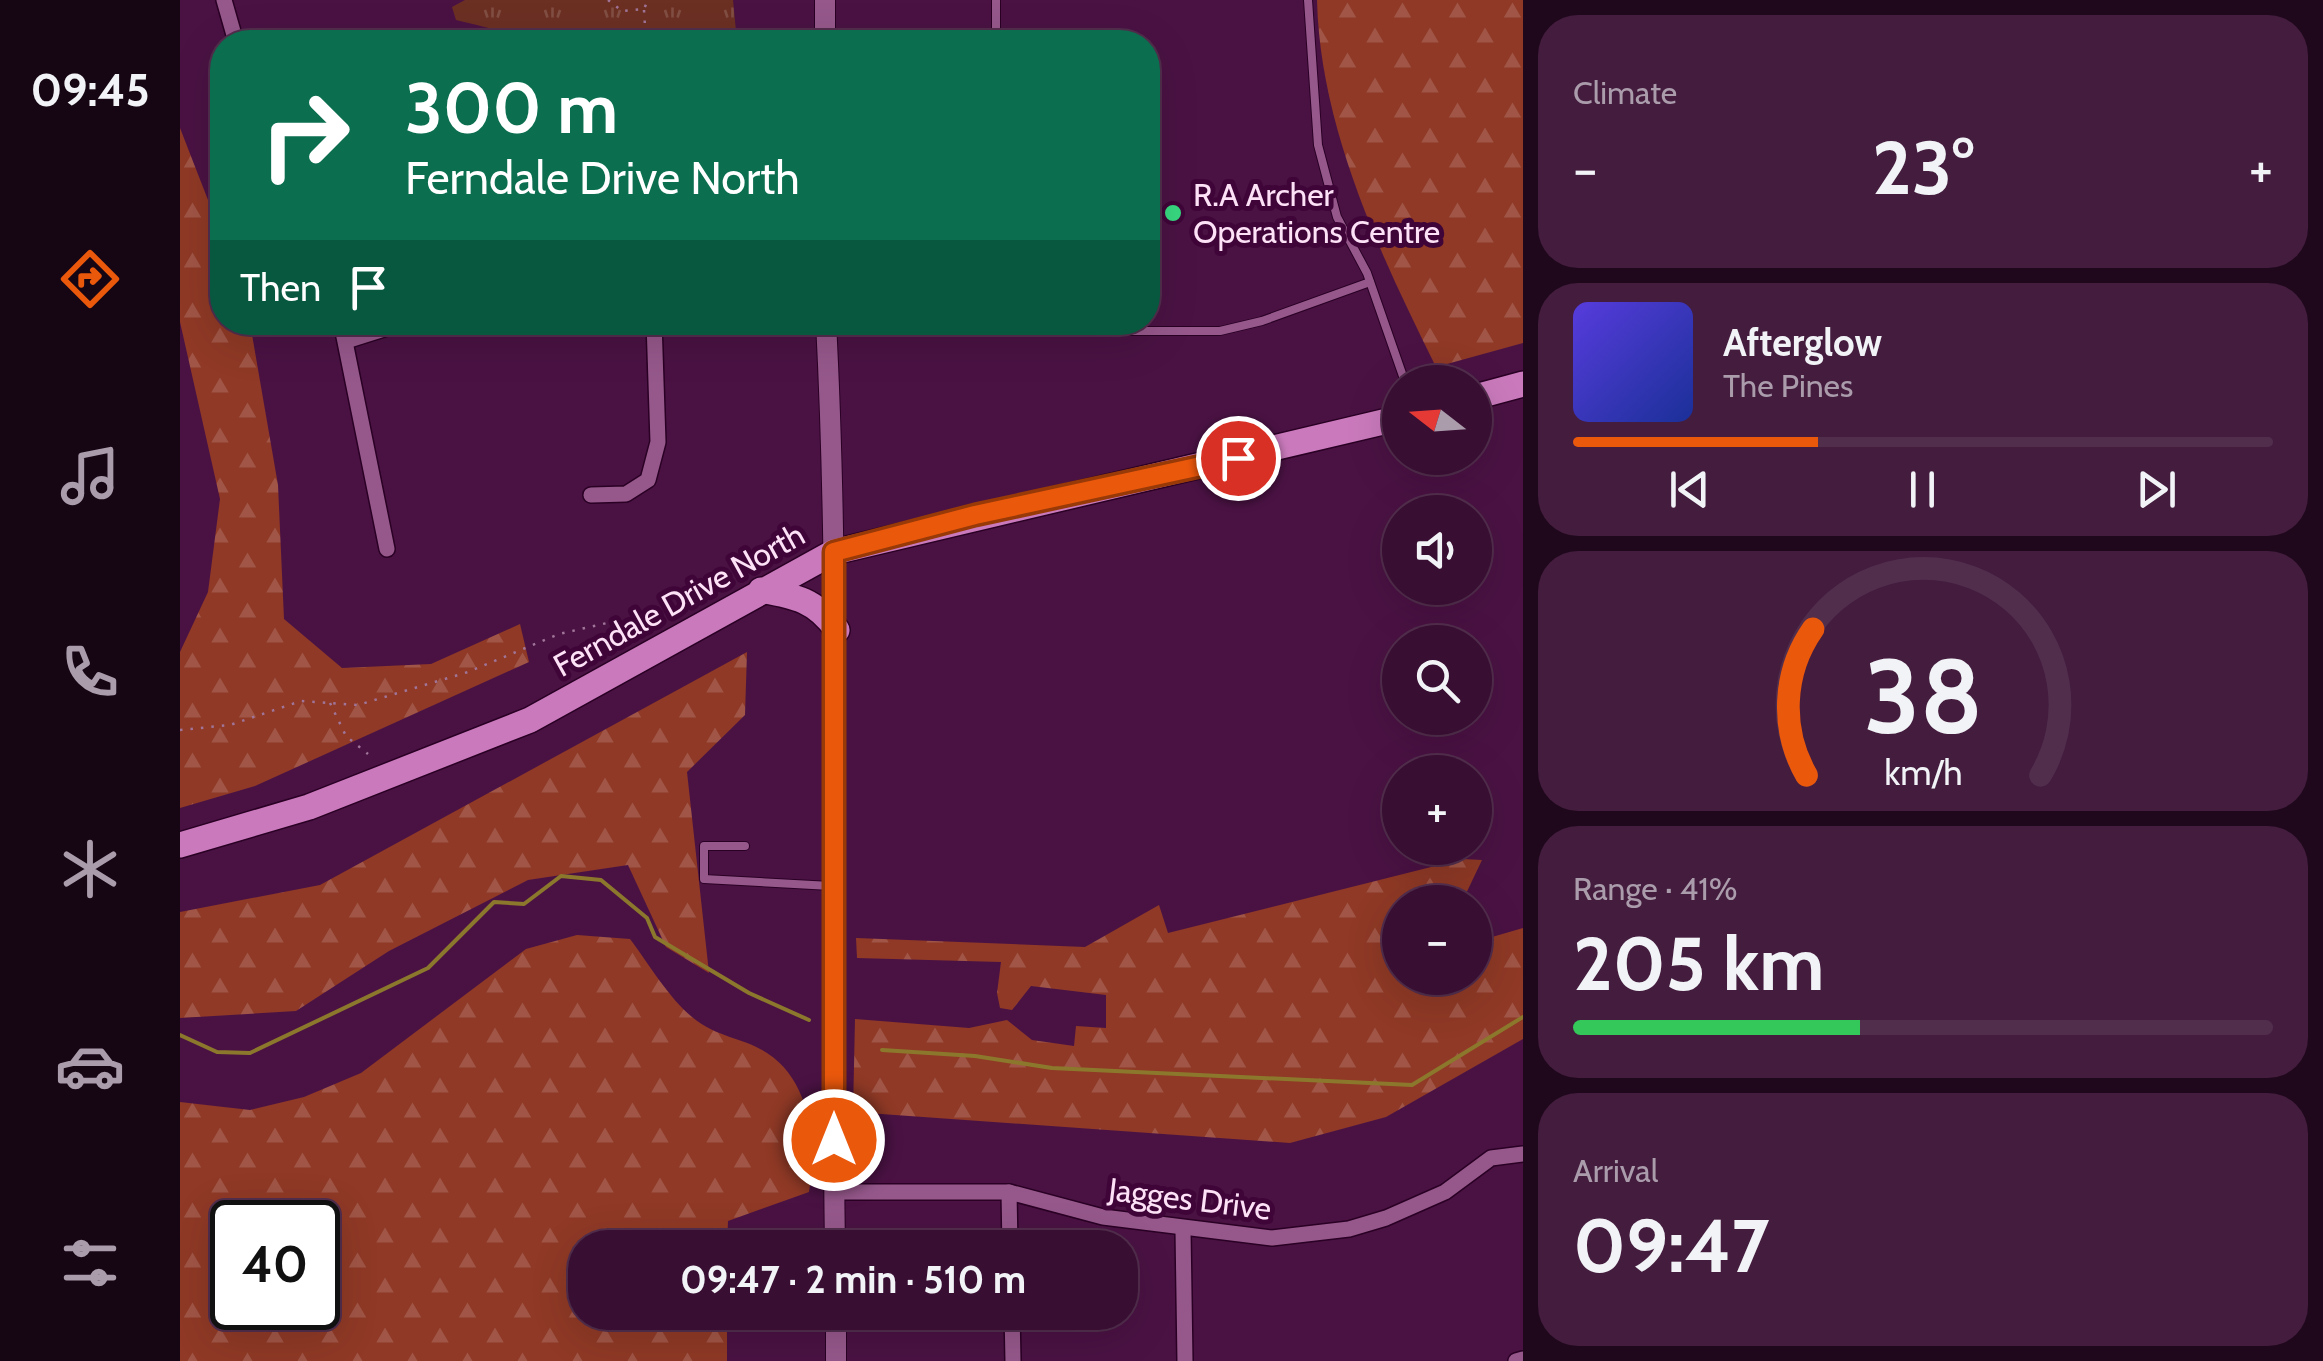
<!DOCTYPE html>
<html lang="en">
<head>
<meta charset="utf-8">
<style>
	:root { --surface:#380e32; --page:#431c3e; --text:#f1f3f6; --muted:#ab9cac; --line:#522e4d; --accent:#ea580c }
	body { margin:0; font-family:Cabin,sans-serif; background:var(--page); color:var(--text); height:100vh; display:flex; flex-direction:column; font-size:38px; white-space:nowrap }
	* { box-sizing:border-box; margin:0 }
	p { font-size:32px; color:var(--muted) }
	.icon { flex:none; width:55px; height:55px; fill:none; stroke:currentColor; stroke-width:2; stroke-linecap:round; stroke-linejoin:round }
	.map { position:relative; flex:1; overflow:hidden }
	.sheet { display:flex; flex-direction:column; gap:15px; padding:15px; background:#1f081c; width:800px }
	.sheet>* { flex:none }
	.guide { position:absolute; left:30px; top:30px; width:950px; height:305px; border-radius:40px; box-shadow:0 10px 40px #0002,0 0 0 2px var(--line); background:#0b6e4f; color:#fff; overflow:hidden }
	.needle { width:65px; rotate:287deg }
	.tools { position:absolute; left:1202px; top:365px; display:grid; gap:20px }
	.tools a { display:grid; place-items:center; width:110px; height:110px; border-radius:50%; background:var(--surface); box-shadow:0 10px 40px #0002,0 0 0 2px var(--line); font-size:50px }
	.speed { position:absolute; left:30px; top:1200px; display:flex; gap:20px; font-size:50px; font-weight:700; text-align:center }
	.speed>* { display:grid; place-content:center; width:130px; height:130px; border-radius:50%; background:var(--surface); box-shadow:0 10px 40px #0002,0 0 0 2px var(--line); line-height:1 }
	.speed .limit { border:5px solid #111; border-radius:15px; background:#fff; color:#111 }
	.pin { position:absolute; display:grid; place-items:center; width:85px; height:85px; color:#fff; margin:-42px; border:5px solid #fff; border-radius:50%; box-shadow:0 2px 10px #0007 }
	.me { position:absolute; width:110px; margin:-55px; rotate:0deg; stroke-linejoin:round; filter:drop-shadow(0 0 8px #0008) }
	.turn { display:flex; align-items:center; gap:35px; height:210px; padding:0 30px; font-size:45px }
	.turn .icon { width:130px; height:130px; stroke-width:2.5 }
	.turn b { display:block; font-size:70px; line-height:85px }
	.then { display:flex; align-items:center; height:95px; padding:0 30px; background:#0003; gap:20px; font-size:38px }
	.big { font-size:75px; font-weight:800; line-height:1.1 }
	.sheet .card { flex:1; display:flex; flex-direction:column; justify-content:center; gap:15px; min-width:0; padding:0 35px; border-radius:40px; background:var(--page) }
	.sheet .dial { align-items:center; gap:0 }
	.dial svg { height:260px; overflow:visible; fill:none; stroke:var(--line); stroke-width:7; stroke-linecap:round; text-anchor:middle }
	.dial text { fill:var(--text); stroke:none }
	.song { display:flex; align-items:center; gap:30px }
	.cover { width:120px; height:120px; border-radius:15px; background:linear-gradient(135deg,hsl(250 70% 55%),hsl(230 70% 35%)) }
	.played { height:10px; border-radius:5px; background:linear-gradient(90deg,var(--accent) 35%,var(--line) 35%) }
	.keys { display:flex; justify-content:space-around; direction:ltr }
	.heat { display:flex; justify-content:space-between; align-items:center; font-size:55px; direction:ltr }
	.charge { height:15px; border-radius:8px; background:linear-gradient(90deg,#34c759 41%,var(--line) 0) }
	.trip { position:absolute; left:388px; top:1230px; width:570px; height:100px; border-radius:40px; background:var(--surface); box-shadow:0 10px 40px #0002,0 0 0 2px var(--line); font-weight:800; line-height:100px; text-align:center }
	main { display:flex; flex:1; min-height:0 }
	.dock { display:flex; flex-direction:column; width:180px; justify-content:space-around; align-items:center; background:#160614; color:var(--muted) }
	.dock .icon { width:70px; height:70px }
	.dock .active { color:var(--accent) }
	.dock b { font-size:45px; color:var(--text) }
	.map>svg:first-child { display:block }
	.forest { fill:url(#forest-firs); fill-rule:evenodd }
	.park { fill:url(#park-tufts) }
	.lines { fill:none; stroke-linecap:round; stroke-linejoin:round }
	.stream { stroke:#8c782c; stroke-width:4 }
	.service-casing { stroke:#2a0125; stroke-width:10 }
	.minor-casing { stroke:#2a0125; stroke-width:18 }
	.tertiary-casing { stroke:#2a0125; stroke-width:22 }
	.primary-casing { stroke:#2a0125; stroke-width:28 }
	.path { stroke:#a07599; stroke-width:2.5; stroke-dasharray:2.5 8; stroke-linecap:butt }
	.service { stroke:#96588b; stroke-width:8 }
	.minor { stroke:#96588b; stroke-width:15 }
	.tertiary { stroke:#96588b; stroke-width:20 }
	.primary { stroke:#ca7abc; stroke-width:25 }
	.route-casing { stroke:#983908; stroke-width:25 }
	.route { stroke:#ea580c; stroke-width:18 }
	.poi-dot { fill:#38d880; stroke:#3f0538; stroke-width:4 }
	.labels { text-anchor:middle; stroke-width:10; stroke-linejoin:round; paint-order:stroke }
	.poi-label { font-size:32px; fill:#fde1f7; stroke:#3f0538; text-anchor:start }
	.street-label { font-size:32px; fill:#fde1f7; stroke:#3f0538 }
</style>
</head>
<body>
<main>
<nav class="dock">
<b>09:45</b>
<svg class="icon active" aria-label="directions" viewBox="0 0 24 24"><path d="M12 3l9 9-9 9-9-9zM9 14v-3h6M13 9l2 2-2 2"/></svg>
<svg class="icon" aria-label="music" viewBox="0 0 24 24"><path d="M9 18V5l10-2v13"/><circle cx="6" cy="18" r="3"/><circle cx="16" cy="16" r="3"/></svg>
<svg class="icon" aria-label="phone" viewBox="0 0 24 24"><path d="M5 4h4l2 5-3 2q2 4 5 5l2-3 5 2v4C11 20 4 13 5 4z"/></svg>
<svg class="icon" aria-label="climate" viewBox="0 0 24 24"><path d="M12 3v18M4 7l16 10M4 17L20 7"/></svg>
<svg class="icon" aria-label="car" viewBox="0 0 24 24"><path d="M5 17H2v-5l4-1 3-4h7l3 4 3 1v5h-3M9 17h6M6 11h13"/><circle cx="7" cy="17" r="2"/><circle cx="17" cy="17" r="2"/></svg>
<svg class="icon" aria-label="filters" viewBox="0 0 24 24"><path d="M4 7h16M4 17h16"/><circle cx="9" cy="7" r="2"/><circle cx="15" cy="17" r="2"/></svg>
</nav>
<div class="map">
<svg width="1343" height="1361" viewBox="0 0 1343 1361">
	<defs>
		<pattern id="forest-firs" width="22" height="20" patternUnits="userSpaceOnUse" patternTransform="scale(2.5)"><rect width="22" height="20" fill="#8f3926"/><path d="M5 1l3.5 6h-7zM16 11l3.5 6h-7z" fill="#a05546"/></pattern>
		<pattern id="park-tufts" width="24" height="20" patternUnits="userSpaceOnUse" patternTransform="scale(2.5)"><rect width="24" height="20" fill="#6c3023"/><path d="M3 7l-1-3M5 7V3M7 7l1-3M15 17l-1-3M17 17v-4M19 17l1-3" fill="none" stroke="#824e44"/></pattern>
	</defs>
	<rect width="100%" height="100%" fill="#4a1243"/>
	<g class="forest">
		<path d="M1137 0H1343V343L1256 367C1200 254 1140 128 1137 0Z"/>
		<path d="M0 128 42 236V322L70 323 98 485 104 619 162 668 251 664 340 624 349 662 75 786 0 808V652L28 592 40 499 0 322Z"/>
		<path d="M567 652 565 715 507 772 529 973 486 947 448 865 348 880 209 951 116 1011 0 1018V912L140 885Z"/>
		<path d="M1283 859 1302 860 1282 902H1220V978H1295V942L1343 928V1039L1206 1117 1110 1143 673 1112 675 1019 789 1028 827 1020 852 1040 894 1046 896 1026 926 1028V995L851 986 832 1010 820 1008 817 993 821 962 677 958 676 938 905 947 979 905 988 933Z"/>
		<path d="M397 935 450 939C469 964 488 997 512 1017 539 1039 563 1037 587 1053 631 1081 637 1145 629 1192L548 1221 547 1247 405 1248V1312L547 1313V1361H0V1102L70 1110 124 1097 181 1073 346 949ZM52 1222H138V1308H52Z"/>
	</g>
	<path class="park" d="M285 0H553L557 42H491L478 33 460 30C413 63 330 32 276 20L272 7Z"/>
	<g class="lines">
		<g class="stream">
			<path d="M0 1035 37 1052 70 1053 248 968 314 902 344 904 381 876 421 880 467 918 475 937 569 993 629 1020"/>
			<path d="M702 1050 795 1056 872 1068 1232 1085 1343 1017"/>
		</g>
		<g class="service-casing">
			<g id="service">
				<path d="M816 0V42"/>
				<path d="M1128 0 1138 145 1157 217 1187 273 1225 382"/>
				<path d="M947 331H1040L1082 321 1190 282"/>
				<path d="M565 846H524V879L651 886"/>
			</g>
		</g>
		<g class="minor-casing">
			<g id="minor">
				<path d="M44 0 56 42"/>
				<path d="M161 322 207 549"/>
				<path d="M166 341 226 322"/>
				<path d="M411 495 446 494 468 480 478 442 474 322"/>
				<path d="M654 1192H829L923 1217 1092 1238 1169 1229 1206 1218 1265 1192 1311 1158 1343 1154"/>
				<path d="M829 1192 830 1248"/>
				<path d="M1003 1230 1005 1361"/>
				<path d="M832 1312 833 1361"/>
				<path d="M1336 1361 1343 1359"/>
			</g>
		</g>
		<g class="tertiary-casing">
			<g id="tertiary">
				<path d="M645 0V42"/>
				<path d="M646 322C662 631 650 939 655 1248"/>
				<path d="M656 1312V1361"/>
			</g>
		</g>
		<g class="primary-casing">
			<g id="primary">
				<path d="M1295 397 1343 384"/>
				<path d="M581 590C615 596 636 600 657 630"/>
				<path d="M0 845 129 807 350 720 654 552 1220 418"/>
			</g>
		</g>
		<g class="path">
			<path d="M428 0 442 11 464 9 468 0"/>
			<path d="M464 10 466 42"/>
			<path d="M150 703 166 736 188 754"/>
			<path d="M0 730 50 725 121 701 178 705 288 672 379 634 427 623 453 630"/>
		</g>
		<use href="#service" class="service"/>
		<use href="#minor" class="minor"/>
		<use href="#tertiary" class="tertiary"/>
		<use href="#primary" class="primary"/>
	</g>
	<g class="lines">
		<g class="route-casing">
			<path id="route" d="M654 1140V552L795 515 1058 458"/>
		</g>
		<use href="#route" class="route"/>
	</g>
	<circle class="poi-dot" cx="993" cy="213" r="10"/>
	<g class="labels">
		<g class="poi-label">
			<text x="1013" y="206">R.A Archer<tspan x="1013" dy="37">Operations Centre</tspan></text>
		</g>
		<g class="street-label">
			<text transform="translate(499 600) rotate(-29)" y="11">Ferndale Drive North</text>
			<text transform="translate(1010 1199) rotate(7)" y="11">Jagges Drive</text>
		</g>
	</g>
</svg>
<div class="tools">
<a><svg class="needle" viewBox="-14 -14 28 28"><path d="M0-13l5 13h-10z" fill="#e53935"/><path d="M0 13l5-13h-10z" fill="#ab9cac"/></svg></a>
<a><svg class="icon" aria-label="sound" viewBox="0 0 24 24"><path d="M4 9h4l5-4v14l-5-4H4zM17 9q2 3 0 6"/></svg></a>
<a><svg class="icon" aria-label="search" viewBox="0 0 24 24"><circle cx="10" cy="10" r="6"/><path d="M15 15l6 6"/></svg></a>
<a>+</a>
<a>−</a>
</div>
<div class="speed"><div class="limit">40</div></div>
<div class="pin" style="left:1058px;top:458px;background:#d93025"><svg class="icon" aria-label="arrive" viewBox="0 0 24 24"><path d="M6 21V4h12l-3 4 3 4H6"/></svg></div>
<svg class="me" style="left:654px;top:1140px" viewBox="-20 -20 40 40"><circle r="17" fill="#ea580c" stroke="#fff" stroke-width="3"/><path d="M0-11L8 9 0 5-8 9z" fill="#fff"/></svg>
<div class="trip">09:47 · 2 min · 510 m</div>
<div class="guide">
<div class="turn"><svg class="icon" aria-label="right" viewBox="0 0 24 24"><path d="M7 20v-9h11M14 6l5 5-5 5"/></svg><div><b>300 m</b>Ferndale Drive North</div></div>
<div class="then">Then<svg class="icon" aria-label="arrive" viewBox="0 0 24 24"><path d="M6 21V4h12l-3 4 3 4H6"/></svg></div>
</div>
</div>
<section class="sheet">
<div class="card"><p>Climate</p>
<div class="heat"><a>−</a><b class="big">23°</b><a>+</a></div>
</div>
<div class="card">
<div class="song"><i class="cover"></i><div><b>Afterglow</b><p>The Pines</p></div></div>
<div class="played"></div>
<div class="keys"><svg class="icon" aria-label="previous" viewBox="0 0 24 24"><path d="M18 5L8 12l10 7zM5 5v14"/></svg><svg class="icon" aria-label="pause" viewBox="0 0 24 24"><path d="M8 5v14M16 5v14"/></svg><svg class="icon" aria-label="next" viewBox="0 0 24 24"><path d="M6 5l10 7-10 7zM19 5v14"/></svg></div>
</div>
<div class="card dial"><svg viewBox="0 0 100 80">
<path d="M14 69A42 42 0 1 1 86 69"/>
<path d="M14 69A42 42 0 0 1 16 24" stroke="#ea580c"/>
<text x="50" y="56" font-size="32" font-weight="700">38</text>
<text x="50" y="72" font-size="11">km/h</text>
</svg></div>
<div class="card"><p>Range · 41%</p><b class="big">205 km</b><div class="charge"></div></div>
<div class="card"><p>Arrival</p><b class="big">09:47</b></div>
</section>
</main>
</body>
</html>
